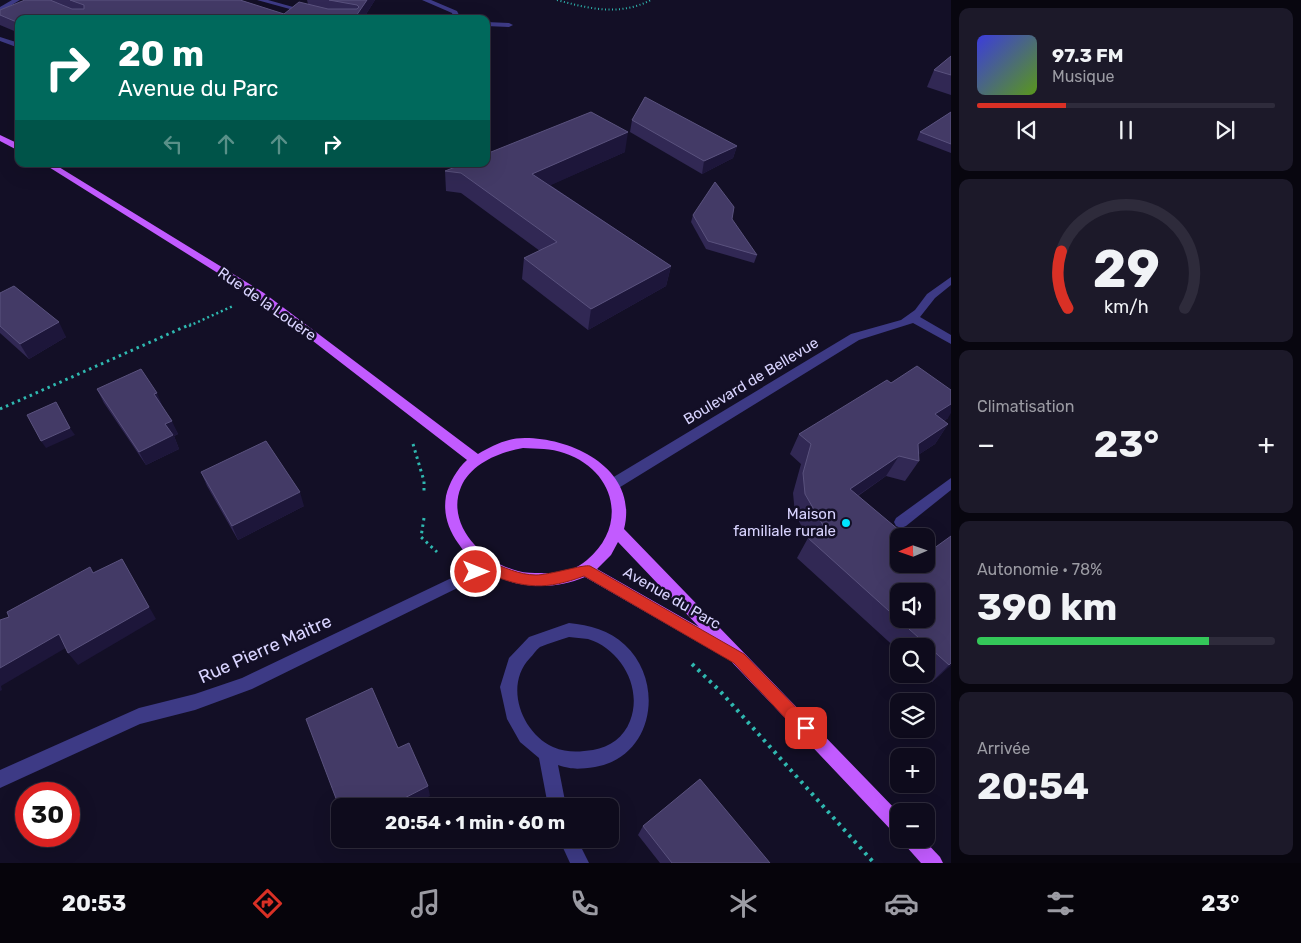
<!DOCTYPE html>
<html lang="fr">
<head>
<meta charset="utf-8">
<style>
	:root { --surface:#0e0b1c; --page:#1c1929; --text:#f1f3f6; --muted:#9b9ba3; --line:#2e2b3b; --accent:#d93025 }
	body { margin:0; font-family:Rubik,sans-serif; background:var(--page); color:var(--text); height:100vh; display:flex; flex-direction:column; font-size:19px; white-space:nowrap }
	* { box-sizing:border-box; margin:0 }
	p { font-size:16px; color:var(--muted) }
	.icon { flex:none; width:28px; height:28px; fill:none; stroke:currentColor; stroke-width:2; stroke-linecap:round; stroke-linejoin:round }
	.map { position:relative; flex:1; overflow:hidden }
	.sheet { display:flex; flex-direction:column; gap:8px; padding:8px; background:#08060f; width:350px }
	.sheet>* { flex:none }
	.banner { position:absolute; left:15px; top:15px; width:475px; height:152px; border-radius:10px; box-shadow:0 5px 20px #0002,0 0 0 1px var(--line); background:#00695c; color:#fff; overflow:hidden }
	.needle { width:32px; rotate:268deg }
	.controls { position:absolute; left:890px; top:528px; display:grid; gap:10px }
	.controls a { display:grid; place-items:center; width:45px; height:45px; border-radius:10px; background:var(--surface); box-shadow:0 5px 20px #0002,0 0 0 1px var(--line); font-size:25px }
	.speed { position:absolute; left:15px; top:782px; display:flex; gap:10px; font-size:25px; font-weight:700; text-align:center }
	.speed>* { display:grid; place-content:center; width:65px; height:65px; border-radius:50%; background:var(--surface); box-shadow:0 5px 20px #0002,0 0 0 1px var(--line); line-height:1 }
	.speed .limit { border:8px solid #d22; background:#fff; color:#111 }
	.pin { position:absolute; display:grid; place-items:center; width:42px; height:42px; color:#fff; margin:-21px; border-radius:10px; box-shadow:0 2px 8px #0006 }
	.me { position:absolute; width:55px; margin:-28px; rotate:90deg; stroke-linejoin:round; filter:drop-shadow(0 0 4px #0008) }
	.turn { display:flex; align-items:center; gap:18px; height:105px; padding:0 20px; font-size:22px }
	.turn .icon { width:65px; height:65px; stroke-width:2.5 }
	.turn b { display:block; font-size:35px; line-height:42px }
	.lanes { display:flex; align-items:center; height:48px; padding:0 20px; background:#0003; justify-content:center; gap:25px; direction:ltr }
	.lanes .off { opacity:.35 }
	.big { font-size:38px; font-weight:700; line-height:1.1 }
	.sheet .tile { flex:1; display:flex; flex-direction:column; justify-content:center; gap:8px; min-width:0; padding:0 18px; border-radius:10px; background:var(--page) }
	.sheet .dial { align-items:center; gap:0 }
	.dial svg { height:130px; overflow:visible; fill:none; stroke:var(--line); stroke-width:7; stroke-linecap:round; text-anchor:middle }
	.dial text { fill:var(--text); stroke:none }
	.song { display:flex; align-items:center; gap:15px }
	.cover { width:60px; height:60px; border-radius:8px; background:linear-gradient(135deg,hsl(240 70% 55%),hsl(90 70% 35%)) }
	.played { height:5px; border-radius:2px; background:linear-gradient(90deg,var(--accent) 30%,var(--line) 30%) }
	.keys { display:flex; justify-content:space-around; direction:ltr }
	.heat { display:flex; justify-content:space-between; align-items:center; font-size:28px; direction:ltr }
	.charge { height:8px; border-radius:4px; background:linear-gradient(90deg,#34c759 78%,var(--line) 0) }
	.trip { position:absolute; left:331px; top:798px; width:288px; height:50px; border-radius:10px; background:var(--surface); box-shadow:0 5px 20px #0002,0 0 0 1px var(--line); font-weight:700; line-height:50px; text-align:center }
	.menu { display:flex; height:80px; justify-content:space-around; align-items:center; background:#06040b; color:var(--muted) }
	.menu .icon { width:35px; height:35px }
	.menu .selected { color:var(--accent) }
	.menu b { font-size:22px; color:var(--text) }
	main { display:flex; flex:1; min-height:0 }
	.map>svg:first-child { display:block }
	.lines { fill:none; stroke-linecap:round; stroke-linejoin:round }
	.path-far3 { stroke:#2fb8b0; stroke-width:2; stroke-dasharray:1 2.5; stroke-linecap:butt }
	.path-far2 { stroke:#2fb8b0; stroke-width:2.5; stroke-dasharray:2 3; stroke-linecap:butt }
	.path-far1 { stroke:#2fb8b0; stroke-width:3; stroke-dasharray:2.5 4; stroke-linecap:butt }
	.path { stroke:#2fb8b0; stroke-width:4; stroke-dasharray:3 5; stroke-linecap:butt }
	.minor { fill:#3d3a85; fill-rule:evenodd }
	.major { fill:#c25bff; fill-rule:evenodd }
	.wall { fill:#312854 }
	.shaded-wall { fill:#1d163a }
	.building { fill:#433a66; stroke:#5a527e; fill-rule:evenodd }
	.route { fill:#d93025; stroke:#8d1f18 }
	.poi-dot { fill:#00e5ff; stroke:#130f26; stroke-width:2 }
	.labels { text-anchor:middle; stroke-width:5; stroke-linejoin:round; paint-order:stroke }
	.street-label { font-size:15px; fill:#d9d4ff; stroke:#130f26 }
	.poi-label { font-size:15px; fill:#d9d4ff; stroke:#130f26; text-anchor:end }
	.near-street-label { font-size:18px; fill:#d9d4ff; stroke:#130f26 }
</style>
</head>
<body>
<main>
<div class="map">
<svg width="951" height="863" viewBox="0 0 951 863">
	<rect width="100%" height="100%" fill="#130f26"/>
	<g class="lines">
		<path class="path-far3" d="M557 0C590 9 620 16 651 0"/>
		<path class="path-far2" d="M189 326 233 306"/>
		<g class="path-far1">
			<path d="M0 409 191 324"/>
			<path d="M413 444 424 481V491"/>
			<path d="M424 518 421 537 437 552"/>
		</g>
		<path class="path" d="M692 664 720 691 874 863"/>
		<g class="minor">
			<path d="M12 0H20L0 12V7Z"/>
			<path d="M257 0H268L311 12 308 14Z"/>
			<path d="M422 0H431L457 11 461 19H454L452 13Z"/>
			<path d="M486 22 509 23 513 25 509 27 486 26Z"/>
			<path d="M0 37 19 43V48L0 41Z"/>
			<path d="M951 277V285L935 298 920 317 951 335V344L913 323 859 340 617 489H607L605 485 607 481 851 334 901 320 915 310 927 294Z"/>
			<path d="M951 478V490L906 526 901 528 896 526 894 522 896 518Z"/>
			<path d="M487 561 492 563 494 567 492 571 252 689 195 710 140 724 0 788V770L139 708 195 694 242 678Z"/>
			<path d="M569 623C590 625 609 630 625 645 665 682 654 757 595 767 579 769 573 770 558 765L566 806H548L539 758 520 742 507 719 500 687 509 658 529 637ZM569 637C575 638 582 638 588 639 621 649 643 688 630 721 624 737 610 747 593 750 579 752 567 753 553 747 521 732 504 685 530 658 533 655 536 650 540 647 549 643 560 640 569 637Z"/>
			<path d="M559 839H577L589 863H570Z"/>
		</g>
		<g class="major">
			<path d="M0 135 19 144V151L0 141Z"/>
			<path d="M44 164H54L264 293 478 454C492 446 507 438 525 438 574 438 639 470 624 529L899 813V835L893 832 728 658 722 656 585 577C540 596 485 585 458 543 448 529 443 513 446 496 449 483 457 469 467 460L256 297ZM523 448C537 449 551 448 564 453 615 470 629 525 587 560 575 571 556 574 541 573 533 573 525 573 518 571 484 563 445 525 461 487 471 463 500 452 523 448ZM618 542 699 627 597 569 611 555Z"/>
			<path d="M902 839H923L940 857 943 863H921L905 845Z"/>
		</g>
	</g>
	<g class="wall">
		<path d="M52 0H240L284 14 308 4 307 0H375L363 19H19V33L0 25V10Z"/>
		<path d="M951 56V95L927 87 934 70Z"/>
		<path d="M951 112V153L917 140 920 132Z"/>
		<path d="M632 120 737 146 733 158 702 174 630 132Z"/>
		<path d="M625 152 550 185 671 266 666 286 588 330 522 279 524 258 540 251 461 193 446 191 445 171Z"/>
		<path d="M693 215 757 255 754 263 706 249 691 222Z"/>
		<path d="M0 293 66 337 29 359 0 333Z"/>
		<path d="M891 383 948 418 944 421 948 424 935 444 918 455 919 461 905 481 886 476 858 496 927 554 951 536V665L932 682 923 674H926V646H899V651L797 558 808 538 795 514 793 493 801 464 790 454 799 434Z"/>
		<path d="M97 389 163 407 178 434 174 436 179 449 146 465 104 403Z"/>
		<path d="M201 472 304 506 238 540 207 486Z"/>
		<path d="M643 826 770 863H660L638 835Z"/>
	</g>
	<g class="shaded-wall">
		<path d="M367 0H375L363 19H354Z"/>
		<path d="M628 132 625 152 531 194 532 174Z"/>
		<path d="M737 146 733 158 702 174 704 161Z"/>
		<path d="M671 266 666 286 588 330 591 309Z"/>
		<path d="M59 322 66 337 29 359 20 344Z"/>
		<path d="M157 393 163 407 160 408 154 394Z"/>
		<path d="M951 404V413L948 418 922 435 935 414Z"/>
		<path d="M172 421 178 434 174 436 179 449 146 465 139 452 165 424Z"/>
		<path d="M948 424 935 444 912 459 918 444Z"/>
		<path d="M70 428 75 435 46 448 41 441Z"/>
		<path d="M899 456 886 476 838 509 850 489Z"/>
		<path d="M300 492 304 506 238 540 232 526Z"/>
		<path d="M122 559 156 619 78 665 68 653Z"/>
		<path d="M59 634 69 646 1 686 2 690 0 691V668Z"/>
		<path d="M951 663V665L932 682Z"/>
		<path d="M428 786 430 796 410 806H389Z"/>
	</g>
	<g class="building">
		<path d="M25 0H50L72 9H84V5L70 0H240L284 14 299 2 328 9H357L359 7 357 5 329 0H367L354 19H19V23L0 15V10Z"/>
		<path d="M951 56V75L934 70Z"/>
		<path d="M645 97 737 146 704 161 632 120Z"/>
		<path d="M591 112 628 132 532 174 671 266 591 309 524 258 557 242 461 173 445 171 463 164H486V154Z"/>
		<path d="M951 112V144L920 132Z"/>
		<path d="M715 182 734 207 732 219 757 255 708 241 693 215Z"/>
		<path d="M14 286 59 322 20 344 0 326V293Z"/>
		<path d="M917 366 951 390V404L935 414 948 424 918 444 919 461 899 456 850 489 906 536H899V564H926V554L951 536V663L949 665 808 538 824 527 805 494 803 473 811 444 799 434 887 380 891 383ZM899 591H926V619H899Z"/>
		<path d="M141 369 157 393 154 394 172 421 165 424 173 435 139 452 97 389Z"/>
		<path d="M56 402 70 428 41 441 27 415Z"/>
		<path d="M266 441 300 492 232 526 201 472Z"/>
		<path d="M122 559 149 607 68 653 59 634 0 668V620L9 617 7 612 90 567 93 573Z"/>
		<path d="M372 688 398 748 409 743 428 786 389 806H340V809L306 719Z"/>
		<path d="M700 779 770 863H672L643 826Z"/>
	</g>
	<path class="route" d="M487 561C504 567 519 575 536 575 550 575 584 564 590 566L744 654 811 723 813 728 811 734 806 736 800 734 734 663 584 576C547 590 524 589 487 573L476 578 471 576 469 572 471 568Z"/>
	<circle class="poi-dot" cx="846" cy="523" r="5"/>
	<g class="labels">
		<g class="street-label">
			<text transform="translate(267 304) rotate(35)" y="5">Rue de la Louère</text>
			<text transform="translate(751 381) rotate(-31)" y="5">Boulevard de Bellevue</text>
			<text transform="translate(672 598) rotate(30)" y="5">Avenue du Parc</text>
		</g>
		<g class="poi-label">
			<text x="836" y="519">Maison<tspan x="836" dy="17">familiale rurale</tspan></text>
		</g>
		<g class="near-street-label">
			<text transform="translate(265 649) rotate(-24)" y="6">Rue Pierre Maitre</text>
		</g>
	</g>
</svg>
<div class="controls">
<a><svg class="needle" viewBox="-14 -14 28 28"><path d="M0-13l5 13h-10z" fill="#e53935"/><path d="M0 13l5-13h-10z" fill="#9b9ba3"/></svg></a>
<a><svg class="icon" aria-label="sound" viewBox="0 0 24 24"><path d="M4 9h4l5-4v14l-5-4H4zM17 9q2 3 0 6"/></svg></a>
<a><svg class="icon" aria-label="search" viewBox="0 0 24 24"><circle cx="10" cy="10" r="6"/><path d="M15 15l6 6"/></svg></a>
<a><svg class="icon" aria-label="layers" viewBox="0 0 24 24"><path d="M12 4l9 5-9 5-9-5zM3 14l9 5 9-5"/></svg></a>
<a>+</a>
<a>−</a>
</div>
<div class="speed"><div class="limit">30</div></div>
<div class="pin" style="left:806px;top:728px;background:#d93025"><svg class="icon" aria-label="arrive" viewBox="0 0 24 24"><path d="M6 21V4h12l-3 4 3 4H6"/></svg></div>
<svg class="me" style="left:476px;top:572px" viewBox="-20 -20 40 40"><circle r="17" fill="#d93025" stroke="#fff" stroke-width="3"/><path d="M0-11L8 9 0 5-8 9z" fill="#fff"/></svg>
<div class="trip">20:54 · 1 min · 60 m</div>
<div class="banner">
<div class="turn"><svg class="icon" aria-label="right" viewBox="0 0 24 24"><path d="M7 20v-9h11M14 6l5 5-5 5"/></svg><div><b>20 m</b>Avenue du Parc</div></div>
<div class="lanes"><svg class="icon off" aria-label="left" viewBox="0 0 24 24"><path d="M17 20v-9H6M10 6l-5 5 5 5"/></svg><svg class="icon off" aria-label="ahead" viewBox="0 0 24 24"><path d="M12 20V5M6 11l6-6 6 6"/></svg><svg class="icon off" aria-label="ahead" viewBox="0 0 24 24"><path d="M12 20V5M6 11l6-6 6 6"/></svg><svg class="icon" aria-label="right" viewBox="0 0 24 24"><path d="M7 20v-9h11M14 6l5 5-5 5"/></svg></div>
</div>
</div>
<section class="sheet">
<div class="tile">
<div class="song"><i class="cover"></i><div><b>97.3 FM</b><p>Musique</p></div></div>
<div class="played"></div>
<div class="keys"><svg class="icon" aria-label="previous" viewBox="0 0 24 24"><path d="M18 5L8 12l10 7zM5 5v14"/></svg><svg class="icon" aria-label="pause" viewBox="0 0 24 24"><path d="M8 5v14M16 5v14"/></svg><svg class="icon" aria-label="next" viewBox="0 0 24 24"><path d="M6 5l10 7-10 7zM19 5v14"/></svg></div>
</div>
<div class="tile dial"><svg viewBox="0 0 100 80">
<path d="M14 69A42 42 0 1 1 86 69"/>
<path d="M14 69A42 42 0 0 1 10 34" stroke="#d93025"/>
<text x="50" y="56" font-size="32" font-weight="700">29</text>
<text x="50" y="72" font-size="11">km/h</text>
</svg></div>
<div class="tile"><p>Climatisation</p>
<div class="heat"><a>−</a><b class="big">23°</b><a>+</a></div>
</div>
<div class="tile"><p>Autonomie · 78%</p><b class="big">390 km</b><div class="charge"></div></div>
<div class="tile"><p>Arrivée</p><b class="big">20:54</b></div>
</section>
</main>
<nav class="menu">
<b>20:53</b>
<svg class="icon selected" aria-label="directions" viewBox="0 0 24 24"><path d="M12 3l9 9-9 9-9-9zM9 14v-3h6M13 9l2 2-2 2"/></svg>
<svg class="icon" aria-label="music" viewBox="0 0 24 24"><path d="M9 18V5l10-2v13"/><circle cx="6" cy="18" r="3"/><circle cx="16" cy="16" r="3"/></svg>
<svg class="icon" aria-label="phone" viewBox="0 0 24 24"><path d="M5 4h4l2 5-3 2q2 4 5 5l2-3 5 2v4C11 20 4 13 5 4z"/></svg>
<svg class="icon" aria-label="climate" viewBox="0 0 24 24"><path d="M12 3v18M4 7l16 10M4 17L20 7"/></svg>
<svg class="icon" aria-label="car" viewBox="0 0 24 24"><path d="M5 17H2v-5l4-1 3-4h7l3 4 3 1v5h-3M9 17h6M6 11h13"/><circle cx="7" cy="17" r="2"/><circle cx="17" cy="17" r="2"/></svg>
<svg class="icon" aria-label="filters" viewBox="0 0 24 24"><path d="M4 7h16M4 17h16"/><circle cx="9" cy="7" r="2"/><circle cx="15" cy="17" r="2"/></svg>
<b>23°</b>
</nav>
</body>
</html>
